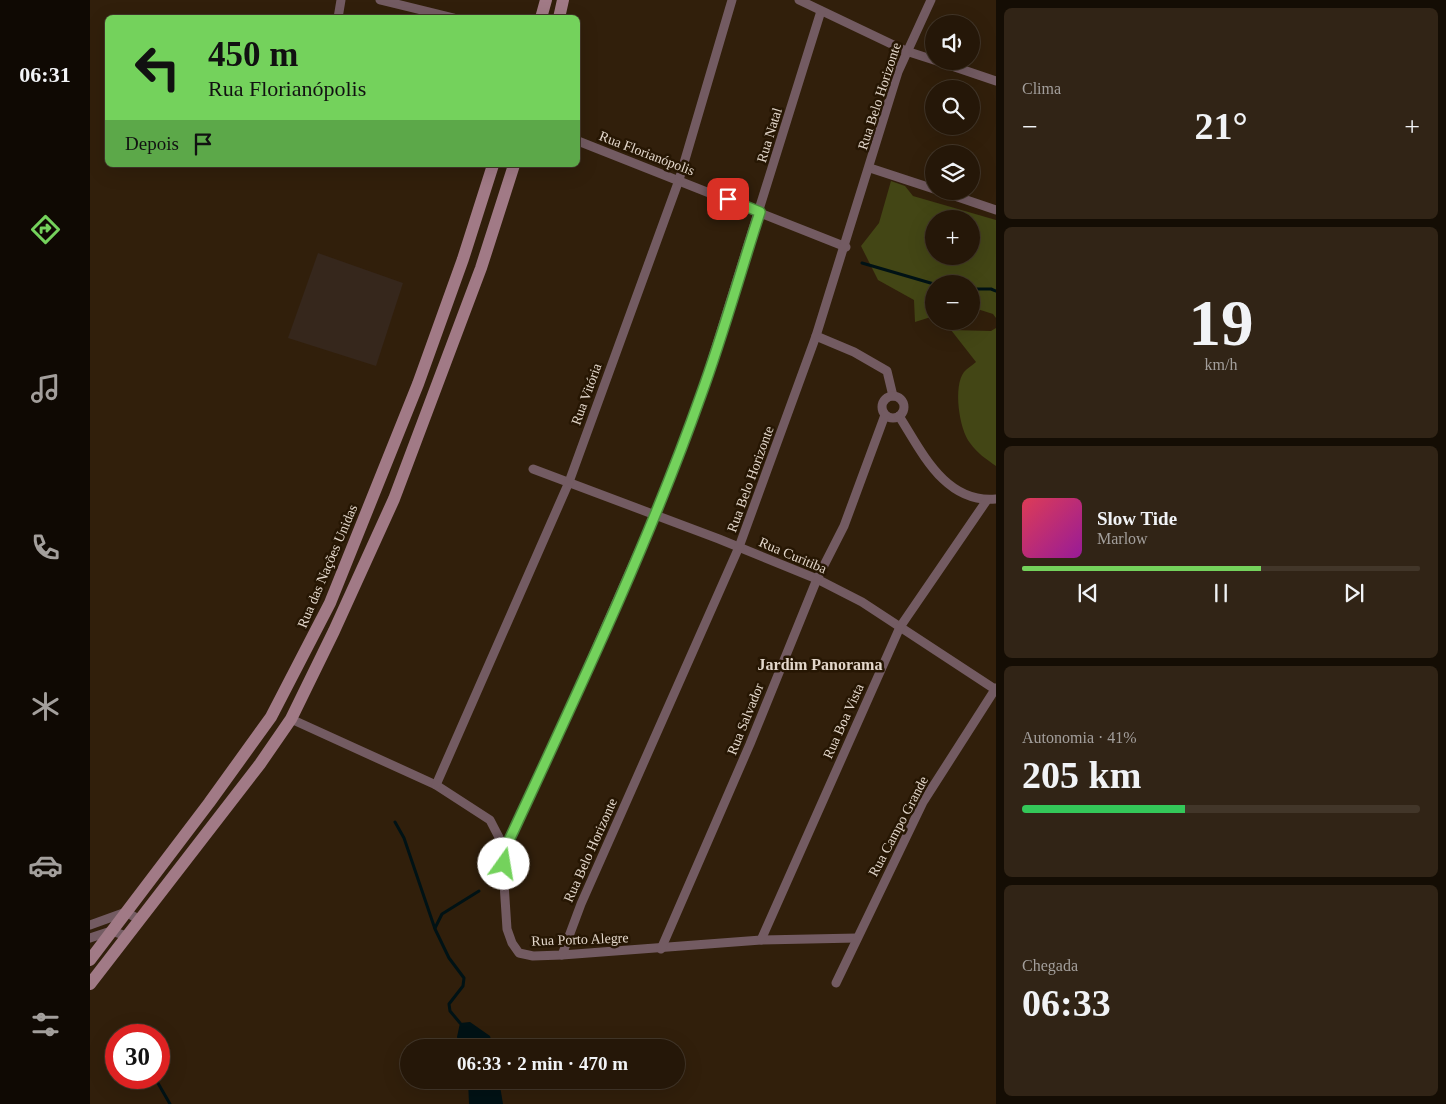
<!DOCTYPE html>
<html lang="pt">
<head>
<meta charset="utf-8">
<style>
	:root { --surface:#251708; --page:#312416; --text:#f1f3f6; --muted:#a39f9c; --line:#423629; --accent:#74d25c }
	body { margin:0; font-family:"Times New Roman",serif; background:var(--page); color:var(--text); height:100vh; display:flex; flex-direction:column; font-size:19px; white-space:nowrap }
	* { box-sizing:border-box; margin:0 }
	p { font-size:16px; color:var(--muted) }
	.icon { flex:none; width:28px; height:28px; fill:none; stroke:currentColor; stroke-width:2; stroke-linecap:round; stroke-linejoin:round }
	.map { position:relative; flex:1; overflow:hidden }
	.drawer { display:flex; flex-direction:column; gap:8px; padding:8px; background:#140d04; width:450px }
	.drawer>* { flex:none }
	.top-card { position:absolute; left:15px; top:15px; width:475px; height:152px; border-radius:8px; box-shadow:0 5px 20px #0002,0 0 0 1px var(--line); background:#74d25c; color:#111; overflow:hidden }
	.buttons { position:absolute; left:835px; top:15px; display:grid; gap:10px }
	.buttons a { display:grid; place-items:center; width:55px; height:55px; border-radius:50%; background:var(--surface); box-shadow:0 5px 20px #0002,0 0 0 1px var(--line); font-size:25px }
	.speed { position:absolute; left:15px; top:1024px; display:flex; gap:10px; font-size:25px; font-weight:700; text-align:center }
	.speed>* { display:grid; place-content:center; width:65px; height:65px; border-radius:50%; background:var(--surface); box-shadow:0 5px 20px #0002,0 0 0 1px var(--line); line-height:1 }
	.speed .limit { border:8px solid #d22; background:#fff; color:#111 }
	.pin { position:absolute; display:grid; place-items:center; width:42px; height:42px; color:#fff; margin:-21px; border-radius:10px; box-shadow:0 2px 8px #0006 }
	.me { position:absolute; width:55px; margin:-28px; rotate:13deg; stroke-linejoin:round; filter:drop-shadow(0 0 4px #0008) }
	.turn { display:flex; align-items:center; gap:18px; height:105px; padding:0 20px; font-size:22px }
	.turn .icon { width:65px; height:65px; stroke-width:2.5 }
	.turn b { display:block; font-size:35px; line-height:42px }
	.then { display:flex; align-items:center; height:48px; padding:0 20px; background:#0003; gap:10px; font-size:19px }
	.big { font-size:38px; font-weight:800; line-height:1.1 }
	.drawer .tile { flex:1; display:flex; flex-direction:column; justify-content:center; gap:8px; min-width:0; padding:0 18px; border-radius:8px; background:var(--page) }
	.drawer .dial { align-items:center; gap:0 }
	.dial b { font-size:65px; line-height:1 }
	.song { display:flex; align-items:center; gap:15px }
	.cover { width:60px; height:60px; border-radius:8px; background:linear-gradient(135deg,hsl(350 70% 55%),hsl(300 70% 35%)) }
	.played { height:5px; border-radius:2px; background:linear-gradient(90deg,var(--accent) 60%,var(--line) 60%) }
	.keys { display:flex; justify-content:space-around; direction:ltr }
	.heat { display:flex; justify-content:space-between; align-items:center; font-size:28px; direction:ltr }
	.charge { height:8px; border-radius:4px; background:linear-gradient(90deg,#34c759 41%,var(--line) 0) }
	.trip { position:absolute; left:310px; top:1039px; width:285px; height:50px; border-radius:25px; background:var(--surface); box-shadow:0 5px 20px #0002,0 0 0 1px var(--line); font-weight:800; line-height:50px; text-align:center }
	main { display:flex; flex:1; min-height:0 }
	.tabs { display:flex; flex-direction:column; width:90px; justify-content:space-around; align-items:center; background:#0f0903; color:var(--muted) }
	.tabs .icon { width:35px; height:35px }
	.tabs .on { color:var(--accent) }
	.tabs b { font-size:22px; color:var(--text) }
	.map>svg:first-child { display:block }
	.medical { fill:#36271c }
	.green { fill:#434615; fill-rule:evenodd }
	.water { fill:#001215 }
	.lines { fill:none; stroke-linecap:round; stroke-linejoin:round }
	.stream { stroke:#001215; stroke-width:3 }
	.street { stroke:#735b62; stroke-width:9 }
	.secondary { stroke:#a17a86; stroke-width:12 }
	.route-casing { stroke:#4b883c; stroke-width:12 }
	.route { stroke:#74d25c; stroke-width:9 }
	.labels { text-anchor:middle; stroke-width:5; stroke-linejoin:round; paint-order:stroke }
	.street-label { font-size:14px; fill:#e3d7cb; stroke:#261603 }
	.quarter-label { font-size:16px; font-weight:bold; fill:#e3d7cb; stroke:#261603 }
</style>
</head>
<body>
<main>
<nav class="tabs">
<b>06:31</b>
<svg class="icon on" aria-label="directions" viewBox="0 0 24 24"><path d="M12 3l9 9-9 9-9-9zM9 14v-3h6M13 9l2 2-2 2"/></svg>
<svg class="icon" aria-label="music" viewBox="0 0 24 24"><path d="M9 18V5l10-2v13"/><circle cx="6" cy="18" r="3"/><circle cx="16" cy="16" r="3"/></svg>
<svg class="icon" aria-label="phone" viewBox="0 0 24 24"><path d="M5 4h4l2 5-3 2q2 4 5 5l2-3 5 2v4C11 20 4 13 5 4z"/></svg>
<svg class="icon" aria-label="climate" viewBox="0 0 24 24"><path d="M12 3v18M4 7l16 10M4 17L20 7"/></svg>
<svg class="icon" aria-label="car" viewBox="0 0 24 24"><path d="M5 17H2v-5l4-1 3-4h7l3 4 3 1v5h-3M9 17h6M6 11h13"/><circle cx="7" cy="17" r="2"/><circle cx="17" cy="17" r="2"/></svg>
<svg class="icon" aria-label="filters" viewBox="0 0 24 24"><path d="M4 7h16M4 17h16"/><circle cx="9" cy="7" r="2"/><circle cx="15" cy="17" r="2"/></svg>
</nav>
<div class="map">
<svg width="906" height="1104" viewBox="0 0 906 1104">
	<rect width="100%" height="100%" fill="#311f0b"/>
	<path class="medical" d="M228 253 313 283 286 366 198 338Z"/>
	<g class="green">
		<path d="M801 181 815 186 823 196 906 220V318L903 314 881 307V284H844V316L825 322 824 300 788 280 771 246 789 223ZM844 219H881V256H844Z"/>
		<path d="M906 328V466C896 459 887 453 880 443 869 429 863 386 874 372 877 368 883 365 886 362L861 330 901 331Z"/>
	</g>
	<g class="water">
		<path d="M380 1022 400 1036 403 1047H371L367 1037 370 1023Z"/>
		<path d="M378 1080H409L413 1104H379Z"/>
	</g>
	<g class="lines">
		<g class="stream">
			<path d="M772 263 844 284"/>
			<path d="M881 289H901L906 291"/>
			<path d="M305 822 314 838 345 929 359 958 374 978 373 986 359 1004 360 1011 370 1023"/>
			<path d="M345 928 352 914 389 891"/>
			<path d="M65 1078 80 1104"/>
		</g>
		<g class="street">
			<path d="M290 0 364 18"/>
			<path d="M709 0 816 51 844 60"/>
			<path d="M248 18 251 0"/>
			<path d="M847 61 906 81"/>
			<path d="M488 141 756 247"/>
			<path d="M780 168 844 189"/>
			<path d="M850 191 906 210"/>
			<path d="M726 336 764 352 797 371 803 396"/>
			<circle cx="803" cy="407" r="11"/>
			<path d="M809 416C832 452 855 504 906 499"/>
			<path d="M443 469 629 539 727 579 772 602 906 690"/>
			<path d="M201 719 346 785 400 820 415 849 414 883 417 929 422 943 429 953 443 956 472 955 671 940 767 938"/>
			<path d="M346 785 479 482 589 180 642 0"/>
			<path d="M415 849 483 701 565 514 611 395 731 11"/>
			<path d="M0 925 36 912 50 920"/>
			<path d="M0 938 21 931 37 936"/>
			<path d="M671 940 810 627 897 500"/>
			<path d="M571 949 660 744 727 579 754 526 795 415"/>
			<path d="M472 955 491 904 649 547 726 336 808 72 841 0"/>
			<path d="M746 983 833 802 906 688"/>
		</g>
		<g class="secondary">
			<path d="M451 18 456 0"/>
			<path d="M469 18 473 0"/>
			<path d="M0 960 119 803 181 717 240 603 328 384 373 259 403 165"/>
			<path d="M0 984 170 764 201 719 244 631 304 499 391 268 424 165"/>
		</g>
	</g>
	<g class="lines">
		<g class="route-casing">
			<path id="route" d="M414 864 415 849C484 700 556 550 611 395 633 335 650 273 670 212L638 199"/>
		</g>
		<use href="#route" class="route"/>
	</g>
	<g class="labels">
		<g class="street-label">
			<text transform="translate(789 96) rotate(-72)" y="5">Rua Belo Horizonte</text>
			<text transform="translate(679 135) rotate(-73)" y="5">Rua Natal</text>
			<text transform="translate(557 153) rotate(21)" y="5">Rua Florianópolis</text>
			<text transform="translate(496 394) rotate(-70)" y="5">Rua Vitória</text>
			<text transform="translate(660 479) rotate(-70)" y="5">Rua Belo Horizonte</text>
			<text transform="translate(703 555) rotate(23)" y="5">Rua Curitiba</text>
			<text transform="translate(237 566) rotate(-67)" y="5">Rua das Nações Unidas</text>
			<text transform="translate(655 719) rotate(-68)" y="5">Rua Salvador</text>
			<text transform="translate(753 721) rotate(-66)" y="5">Rua Boa Vista</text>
			<text transform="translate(808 826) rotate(-62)" y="5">Rua Campo Grande</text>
			<text transform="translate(500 850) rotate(-66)" y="5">Rua Belo Horizonte</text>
			<text transform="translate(490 939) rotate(-2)" y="5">Rua Porto Alegre</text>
		</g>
		<g class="quarter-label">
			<text x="730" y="670">Jardim Panorama</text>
		</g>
	</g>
</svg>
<div class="buttons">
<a><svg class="icon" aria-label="sound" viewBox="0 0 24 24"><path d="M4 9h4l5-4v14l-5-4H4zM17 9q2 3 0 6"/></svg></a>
<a><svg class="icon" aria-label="search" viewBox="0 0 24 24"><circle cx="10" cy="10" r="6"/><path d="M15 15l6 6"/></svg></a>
<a><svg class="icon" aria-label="layers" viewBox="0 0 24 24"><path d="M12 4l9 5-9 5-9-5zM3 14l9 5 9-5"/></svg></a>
<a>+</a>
<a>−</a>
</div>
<div class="speed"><div class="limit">30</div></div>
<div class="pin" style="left:638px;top:199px;background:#d93025"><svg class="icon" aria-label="arrive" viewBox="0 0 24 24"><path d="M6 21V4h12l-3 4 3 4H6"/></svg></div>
<svg class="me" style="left:414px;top:864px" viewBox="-20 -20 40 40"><circle r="19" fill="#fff"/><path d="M0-13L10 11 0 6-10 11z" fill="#74d25c"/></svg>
<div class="trip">06:33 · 2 min · 470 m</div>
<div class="top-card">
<div class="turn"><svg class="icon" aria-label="left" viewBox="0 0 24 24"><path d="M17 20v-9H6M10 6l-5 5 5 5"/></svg><div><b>450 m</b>Rua Florianópolis</div></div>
<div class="then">Depois<svg class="icon" aria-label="arrive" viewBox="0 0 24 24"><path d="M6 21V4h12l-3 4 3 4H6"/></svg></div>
</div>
</div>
<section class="drawer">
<div class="tile"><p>Clima</p>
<div class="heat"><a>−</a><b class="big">21°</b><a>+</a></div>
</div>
<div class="tile dial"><b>19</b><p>km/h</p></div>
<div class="tile">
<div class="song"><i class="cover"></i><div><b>Slow Tide</b><p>Marlow</p></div></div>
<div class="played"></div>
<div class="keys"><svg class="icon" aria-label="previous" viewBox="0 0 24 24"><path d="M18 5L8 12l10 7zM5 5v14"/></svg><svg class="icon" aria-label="pause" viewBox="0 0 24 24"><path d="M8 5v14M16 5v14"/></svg><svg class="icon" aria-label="next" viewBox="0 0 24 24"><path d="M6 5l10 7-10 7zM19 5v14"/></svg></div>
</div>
<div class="tile"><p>Autonomia · 41%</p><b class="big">205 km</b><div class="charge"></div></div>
<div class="tile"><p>Chegada</p><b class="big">06:33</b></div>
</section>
</main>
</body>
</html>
